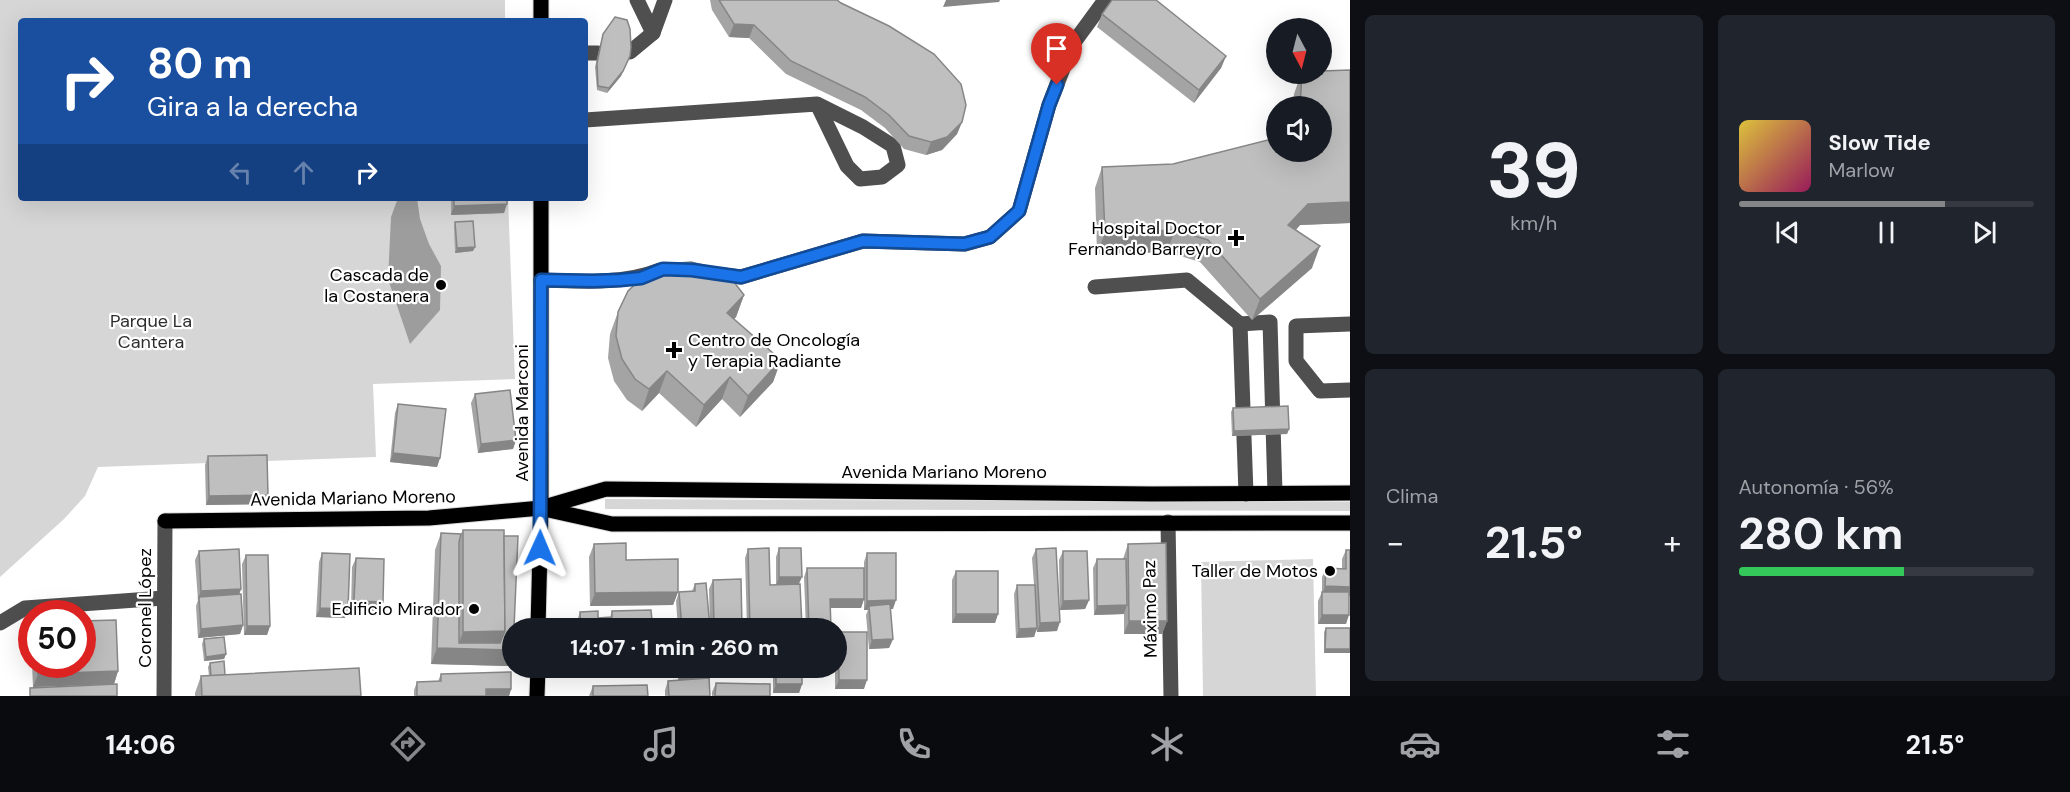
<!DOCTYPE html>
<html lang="es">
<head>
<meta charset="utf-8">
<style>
	:root { --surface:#171b24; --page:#20242c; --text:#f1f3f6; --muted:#9ea1a6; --line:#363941; --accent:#858687 }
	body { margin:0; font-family:"DM Sans",sans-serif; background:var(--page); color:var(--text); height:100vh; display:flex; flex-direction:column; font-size:22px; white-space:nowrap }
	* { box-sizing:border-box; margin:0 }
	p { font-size:20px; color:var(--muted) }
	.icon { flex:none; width:33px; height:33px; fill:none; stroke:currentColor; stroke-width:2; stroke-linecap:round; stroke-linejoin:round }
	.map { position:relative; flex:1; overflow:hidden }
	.sheet { display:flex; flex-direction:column; gap:15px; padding:15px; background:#0d0f14; width:720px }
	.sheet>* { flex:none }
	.top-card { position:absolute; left:18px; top:18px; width:570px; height:183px; border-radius:6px; box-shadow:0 6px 24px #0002; background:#1a4fa0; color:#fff; overflow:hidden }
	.needle { width:39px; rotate:173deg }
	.buttons { position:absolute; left:1266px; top:18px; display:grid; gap:12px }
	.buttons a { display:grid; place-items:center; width:66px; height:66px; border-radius:50%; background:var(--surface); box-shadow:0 6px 24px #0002; font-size:30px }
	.speed { position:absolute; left:18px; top:600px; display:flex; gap:12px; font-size:30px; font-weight:700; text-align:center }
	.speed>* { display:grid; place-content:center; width:78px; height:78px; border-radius:50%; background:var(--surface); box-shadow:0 6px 24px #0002; line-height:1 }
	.speed .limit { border:9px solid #d22; background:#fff; color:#111 }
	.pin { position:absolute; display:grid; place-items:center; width:51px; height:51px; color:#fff; margin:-62px -26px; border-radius:50% 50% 50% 0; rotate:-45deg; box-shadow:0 0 6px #0007 }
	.pin .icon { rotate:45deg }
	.me { position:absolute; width:66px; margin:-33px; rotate:1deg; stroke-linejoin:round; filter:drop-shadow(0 0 4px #0008) }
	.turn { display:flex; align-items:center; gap:21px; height:126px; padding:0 30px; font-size:27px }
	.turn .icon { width:78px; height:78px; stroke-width:2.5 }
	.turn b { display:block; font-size:42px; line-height:51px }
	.lanes { display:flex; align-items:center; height:57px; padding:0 30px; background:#0003; justify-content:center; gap:30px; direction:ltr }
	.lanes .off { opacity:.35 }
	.big { font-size:45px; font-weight:700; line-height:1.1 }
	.sheet .tile { flex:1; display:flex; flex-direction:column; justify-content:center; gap:9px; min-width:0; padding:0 21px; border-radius:9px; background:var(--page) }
	.sheet .dial { align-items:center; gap:0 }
	.dial b { font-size:78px; line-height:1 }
	.song { display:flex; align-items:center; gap:18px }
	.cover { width:72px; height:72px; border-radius:9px; background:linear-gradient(135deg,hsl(50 70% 55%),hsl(330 70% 35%)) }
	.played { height:6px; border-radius:3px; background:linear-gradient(90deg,var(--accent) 70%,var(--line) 70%) }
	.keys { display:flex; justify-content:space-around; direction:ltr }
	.heat { display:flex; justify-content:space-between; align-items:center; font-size:33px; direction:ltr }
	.charge { height:9px; border-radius:4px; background:linear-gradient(90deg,#34c759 56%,var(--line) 0) }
	.sheet .tiles { flex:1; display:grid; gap:15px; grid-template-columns:repeat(2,1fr) }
	.trip { position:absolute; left:502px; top:618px; width:345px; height:60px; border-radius:30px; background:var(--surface); box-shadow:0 6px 24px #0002; font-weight:700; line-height:60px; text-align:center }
	.tabs { display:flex; height:96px; justify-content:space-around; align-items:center; background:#090b0e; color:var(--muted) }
	.tabs .icon { width:42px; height:42px }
	.tabs .active { color:var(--accent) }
	.tabs b { font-size:27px; color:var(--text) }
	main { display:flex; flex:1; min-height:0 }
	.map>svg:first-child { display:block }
	.green { fill:#d6d6d6 }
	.water { fill:#9d9d9d }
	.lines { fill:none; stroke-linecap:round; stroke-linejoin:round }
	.major-casing { stroke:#dbdbdb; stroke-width:17 }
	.minor { stroke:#4f4f4f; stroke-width:15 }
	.major { stroke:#000; stroke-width:15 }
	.wall { fill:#a4a4a4 }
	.shaded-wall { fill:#868686 }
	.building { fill:#bfbfbf; stroke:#868686; stroke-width:1.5 }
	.route-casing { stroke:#114b97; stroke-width:15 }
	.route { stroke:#1a73e8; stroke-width:10 }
	.poi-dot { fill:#000; stroke:#fff; stroke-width:2 }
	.labels { text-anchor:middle; stroke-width:4.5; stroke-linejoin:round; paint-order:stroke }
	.poi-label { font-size:18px; fill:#000; stroke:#fff; text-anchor:end }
	.park-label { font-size:18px; fill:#2d2d2d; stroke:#fff }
	.street-label { font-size:18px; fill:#000; stroke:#fff }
</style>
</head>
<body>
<main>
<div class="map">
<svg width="1350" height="696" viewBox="0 0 1350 696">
	<rect width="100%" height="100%" fill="#fff"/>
	<g class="green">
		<path d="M0 0H505V21H21V198H508L515 379 373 384 376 457 98 467 85 496 64 519 0 577Z"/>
		<path d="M605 499 1350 502V511L605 509Z"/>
		<path d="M1313 559 1316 696H1203L1201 562Z"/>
	</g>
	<path class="water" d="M398 198H417L420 219 429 244 441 266 440 310 410 344 388 279 391 217Z"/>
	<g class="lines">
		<g class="major-casing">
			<g id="major">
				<path d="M541 21V0"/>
				<path d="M544 509 612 524 1350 523"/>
				<path d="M165 521 429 518 541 508 606 489 1152 494 1350 493"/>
				<path d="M538 628 541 508V198"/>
				<path d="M537 696 538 668"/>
			</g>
		</g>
		<g class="minor">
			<path d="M637 0 653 33"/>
			<path d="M630 52 653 33 665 0"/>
			<path d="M585 53H598"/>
			<path d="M585 120 817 104 863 127 893 146 898 165 882 177 860 179 847 166 817 104"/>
			<path d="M705 273 741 277 863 241 965 244 990 237 1019 211 1049 105 1072 45 1105 0"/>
			<path d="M541 280C581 281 622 285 660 270"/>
			<path d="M1095 287 1187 280 1240 324 1270 322 1275 493"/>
			<path d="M1240 324 1246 494"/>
			<path d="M1350 324 1296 326V361L1320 391 1350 390"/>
			<path d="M1168 522 1171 696"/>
			<path d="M0 623 25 608 164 598"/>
			<path d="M164 696 165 521"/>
		</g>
		<use href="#major" class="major"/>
	</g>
	<g class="wall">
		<path d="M710 0H837L962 122 957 134 942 150 926 155 904 149 885 128 861 110 786 74 749 38 729 37 712 10Z"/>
		<path d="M1102 14 1226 56 1221 68 1194 103 1097 27Z"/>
		<path d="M603 34 630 56 621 76 607 93 597 90 595 67Z"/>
		<path d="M1350 70V223L1300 225 1296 230 1312 268 1252 320 1200 262 1167 252 1097 254 1095 188 1102 167 1173 164 1322 152V106H1293L1294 94 1301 74Z"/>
		<path d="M451 198H507L504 213 451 215Z"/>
		<path d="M455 222 475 247 473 251 455 253 454 227Z"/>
		<path d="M744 295 736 317 734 319 781 360 773 382 740 417 722 399 696 427 659 393 642 411 627 400 614 381 608 358 610 334 618 312Z"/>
		<path d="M475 394 516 440 513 449 478 453 471 403Z"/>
		<path d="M398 404 440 458 437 467 390 462 395 413Z"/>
		<path d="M1233 408 1289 429 1287 434 1232 436 1231 412Z"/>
		<path d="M208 456 265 504 206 505 205 465Z"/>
		<path d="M463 530 504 536 513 628V652L508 666 431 664 435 550 441 533 461 534Z"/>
		<path d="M594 544 626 560 678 592 673 605 590 606 589 557Z"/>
		<path d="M1128 544 1167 621 1162 634H1124V614L1094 615 1093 568 1097 559H1123Z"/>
		<path d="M779 548 799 584 802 628H747L745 558 748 549 770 585H776V557Z"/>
		<path d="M1036 549 1057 631 1037 632 1036 629 1034 637 1016 638 1014 594 1017 585H1034L1032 558Z"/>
		<path d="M1346 550H1350V596H1349L1346 624H1318V601L1322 592V577L1326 568 1342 569V559Z"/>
		<path d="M199 551 241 589 239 594 243 625 240 634 198 638 196 606 198 600 195 560Z"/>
		<path d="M1063 551 1089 600 1085 609 1060 610 1059 560Z"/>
		<path d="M322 553 345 618 316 617 319 562Z"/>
		<path d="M867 553 893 609H890L893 639 889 648 869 649 866 615 868 610H864V599L861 608H830L831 628H806L804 577 807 568H864V562Z"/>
		<path d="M246 555 270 626 267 635H244L242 564Z"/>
		<path d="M356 558 380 611 351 610 352 567Z"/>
		<path d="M956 571 998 614 995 623H952V580Z"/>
		<path d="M713 580 742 628H710L709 589Z"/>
		<path d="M695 584 710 628H678L676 601 679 592 692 591Z"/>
		<path d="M612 611 652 620 670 628H577V621L580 612 598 618H610Z"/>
		<path d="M1326 628H1350V653H1324V632Z"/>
		<path d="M838 632 864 689H835V668H837V635Z"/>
		<path d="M204 639 226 654 224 659 204 661 202 644Z"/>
		<path d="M210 663 225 675 361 696H195V693L201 676H209L208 667Z"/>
		<path d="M32 664H82L118 671 114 684 33 687Z"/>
		<path d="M678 668H712L709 681 710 696H665V690L668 681 678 680Z"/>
		<path d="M773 668H802V684L799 693H773Z"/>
		<path d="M807 668H832L829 675 807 676Z"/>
		<path d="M441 674 511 689 509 696H414V690L417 682 438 681Z"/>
		<path d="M716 683 770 696H712V692Z"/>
		<path d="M593 686 648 696H589Z"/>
	</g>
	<g class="shaded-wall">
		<path d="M946 0H1000L999 2 943 7Z"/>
		<path d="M734 24 754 25 749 38 729 37Z"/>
		<path d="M630 56 621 76 607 93 609 88Z"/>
		<path d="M1226 56 1221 68 1194 103 1199 90Z"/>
		<path d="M962 122 957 134 942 150 926 155 931 142Z"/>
		<path d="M1350 202V223L1300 225 1281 246 1288 225 1308 204Z"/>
		<path d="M507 204 504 213 451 215 454 206Z"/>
		<path d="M1175 230 1167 252 1097 254 1105 233Z"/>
		<path d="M1320 246 1312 268 1252 320 1260 299Z"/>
		<path d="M475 247 473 251 455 253 457 248Z"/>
		<path d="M744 295 736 317 719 335 727 313Z"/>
		<path d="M781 360 773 382 740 417 748 396Z"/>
		<path d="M667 371 659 393 642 411 649 389Z"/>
		<path d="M730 377 722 399 696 427 704 405Z"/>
		<path d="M1289 429 1287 434 1232 436 1234 431Z"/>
		<path d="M516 440 513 449 478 453 481 444Z"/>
		<path d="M393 453 440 458 437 467 390 462Z"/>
		<path d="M268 495 265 504 206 505 209 496Z"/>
		<path d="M779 577H802L798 586H776Z"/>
		<path d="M1325 586 1350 587V596L1322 595Z"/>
		<path d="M241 589 238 598 199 597 197 600 201 591Z"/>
		<path d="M678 592 673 605 590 606 595 593Z"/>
		<path d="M830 599H864L861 608H826Z"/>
		<path d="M896 600 893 609 870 610 869 606 868 610H864L867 601Z"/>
		<path d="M1089 600 1085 609 1060 610 1063 601Z"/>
		<path d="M354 601 383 602 380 611 351 610Z"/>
		<path d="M1127 605 1124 614 1094 615 1097 606Z"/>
		<path d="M320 608 348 609 345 618 316 617Z"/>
		<path d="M956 614H998L995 623H952Z"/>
		<path d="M1322 615H1349L1346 624H1318Z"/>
		<path d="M1129 621H1167L1162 634H1124Z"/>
		<path d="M1060 622 1057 631 1037 632 1040 623Z"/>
		<path d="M243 625 240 634 198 638 201 629Z"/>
		<path d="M247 626H270L267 635H244Z"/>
		<path d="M1037 628 1034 637 1016 638 1019 629Z"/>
		<path d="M505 631 513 650 508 666 431 664 437 648H457L463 632Z"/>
		<path d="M893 639 889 648 869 649 872 640Z"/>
		<path d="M1325 649H1350V653H1324Z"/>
		<path d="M226 654 224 659 204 661 206 657Z"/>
		<path d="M810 668H832L829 675 807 676Z"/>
		<path d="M118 671 114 684 33 687 38 674Z"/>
		<path d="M681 672H712L709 681H678Z"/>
		<path d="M839 680H867L864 689H835Z"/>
		<path d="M776 684H802L799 693H773Z"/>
		<path d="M486 689H511L509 696H483Z"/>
	</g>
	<g class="building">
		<path d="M719 0H837L841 3 889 26 934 54 961 84 966 105 962 122 947 137 931 142 909 136 889 115 865 97 791 61 754 25 734 24Z"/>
		<path d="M1112 0H1156L1226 56 1199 90 1102 14Z"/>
		<path d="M615 17 627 20 630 29 631 47 630 56 623 71 609 88 598 86 597 63 603 34Z"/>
		<path d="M1350 70V202L1308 204 1288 225 1320 246 1260 299 1208 240 1175 230 1105 233 1102 167 1173 164 1276 138V152H1322V106H1300L1302 74H1322V71Z"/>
		<path d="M454 198H507V204L454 206Z"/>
		<path d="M473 221 475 247 457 248 455 222Z"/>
		<path d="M691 262 715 268 734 282 744 295 727 313 781 360 748 396 730 377 704 405 667 371 649 389 635 379 622 359 616 336 618 312 628 291 646 274 667 264Z"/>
		<path d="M510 390 516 440 481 444 475 394Z"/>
		<path d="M398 404 446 409 440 458 393 453Z"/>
		<path d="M1288 406 1289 429 1234 431 1233 408Z"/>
		<path d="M267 455 268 495 209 496 208 456Z"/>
		<path d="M463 530H504L505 631 463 632Z"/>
		<path d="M441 533 461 534 459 542V643H500L505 631 504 536H518L514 628H513V650L437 648Z"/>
		<path d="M626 543V560L678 559V592L595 593 594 544Z"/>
		<path d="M1166 543 1167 621H1129L1128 544Z"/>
		<path d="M769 548 770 585 800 584 802 628H750L748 549Z"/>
		<path d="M779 548H801L802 577H779Z"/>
		<path d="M1056 548 1060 622 1040 623 1036 549Z"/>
		<path d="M239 549 241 589 201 591 199 551Z"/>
		<path d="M1346 550H1350V587L1325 586 1326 568 1346 569Z"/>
		<path d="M1063 551H1087L1089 600 1063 601Z"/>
		<path d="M322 553 350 554 348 609 320 608Z"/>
		<path d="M867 553H896V600L867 601Z"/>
		<path d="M246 555H268L270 626H247Z"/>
		<path d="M356 558 384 559 383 602 354 601Z"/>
		<path d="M1097 559H1126L1127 605 1097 606Z"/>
		<path d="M807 568H864V599H830L831 628H809Z"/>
		<rect x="956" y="571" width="42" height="43"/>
		<path d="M741 579 742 628H714L713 580Z"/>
		<path d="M706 583 710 628H682L679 592 695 591V584Z"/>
		<path d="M1017 585H1035L1037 628 1019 629Z"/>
		<rect x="1322" y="592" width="27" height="23"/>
		<path d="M241 594 243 625 201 629 199 597Z"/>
		<path d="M890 604 893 639 872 640 869 606Z"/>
		<path d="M651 610 652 620 670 619V628H581L580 612 598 611V618L612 617V611Z"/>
		<path d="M116 620 118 671 38 674 37 664H82V621Z"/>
		<path d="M1326 628H1350V649H1325Z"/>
		<path d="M838 632H867V680H839Z"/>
		<path d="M224 637 226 654 206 657 204 639Z"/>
		<path d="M224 661 225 675 211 676 210 663Z"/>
		<path d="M359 668 361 696H202L201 676Z"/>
		<rect x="681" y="668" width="31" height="4"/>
		<rect x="776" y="668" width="26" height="16"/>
		<path d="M511 672V689H486V696H417V682L441 681V674Z"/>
		<path d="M709 678 710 696H669L668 681Z"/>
		<path d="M716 683 770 684V696H715Z"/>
		<path d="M117 684V696H30V688Z"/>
		<path d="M647 685 648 696H593V686Z"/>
	</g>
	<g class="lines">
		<g class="route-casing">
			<path id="route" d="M540 548 541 280 593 281 620 280 641 278 663 269 692 270 741 277 863 241 964 244 990 237 1019 211 1049 105 1057 85"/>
		</g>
		<use href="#route" class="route"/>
	</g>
	<g class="poi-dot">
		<path d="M1233 229h6v6h6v6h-6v6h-6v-6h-6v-6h6z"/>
		<circle cx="441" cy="285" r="6"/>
		<path d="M671 341h6v6h6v6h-6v6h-6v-6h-6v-6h6z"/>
		<circle cx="1330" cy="571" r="6"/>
		<circle cx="474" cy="609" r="6"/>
	</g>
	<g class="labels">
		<g class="poi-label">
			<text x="1222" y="234">Hospital Doctor<tspan x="1222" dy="21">Fernando Barreyro</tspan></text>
			<text x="429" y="281">Cascada de<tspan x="429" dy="21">la Costanera</tspan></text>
			<text x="688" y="346" text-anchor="start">Centro de Oncología<tspan x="688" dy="21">y Terapia Radiante</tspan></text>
			<text x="1318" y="577">Taller de Motos</text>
			<text x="462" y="615">Edificio Mirador</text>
		</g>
		<g class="park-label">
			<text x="151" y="327">Parque La<tspan x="151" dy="21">Cantera</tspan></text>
		</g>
		<g class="street-label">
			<text transform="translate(522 413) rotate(-90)" y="6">Avenida Marconi</text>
			<text x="944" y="478">Avenida Mariano Moreno</text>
			<text transform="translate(353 498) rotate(-1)" y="6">Avenida Mariano Moreno</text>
			<text transform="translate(145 608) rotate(-90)" y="6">Coronel López</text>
			<text transform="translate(1150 609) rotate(-91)" y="6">Máximo Paz</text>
		</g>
	</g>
</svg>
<div class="buttons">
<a><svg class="needle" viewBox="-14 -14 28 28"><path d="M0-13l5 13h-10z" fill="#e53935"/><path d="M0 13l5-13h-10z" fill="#9ea1a6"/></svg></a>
<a><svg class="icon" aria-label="sound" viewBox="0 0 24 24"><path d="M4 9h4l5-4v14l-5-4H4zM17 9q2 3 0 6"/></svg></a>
</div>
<div class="speed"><div class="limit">50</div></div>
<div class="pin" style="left:1057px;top:85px;background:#d93025"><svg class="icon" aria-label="arrive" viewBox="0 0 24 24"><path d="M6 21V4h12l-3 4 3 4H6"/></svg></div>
<svg class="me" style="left:540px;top:548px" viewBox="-20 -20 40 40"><path d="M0-17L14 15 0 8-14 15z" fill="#1a73e8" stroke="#fff" stroke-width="4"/></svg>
<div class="trip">14:07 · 1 min · 260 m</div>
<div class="top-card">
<div class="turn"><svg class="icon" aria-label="right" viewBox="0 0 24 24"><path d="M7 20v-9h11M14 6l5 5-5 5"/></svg><div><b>80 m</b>Gira a la derecha</div></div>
<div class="lanes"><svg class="icon off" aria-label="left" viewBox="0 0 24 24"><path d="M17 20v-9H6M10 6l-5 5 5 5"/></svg><svg class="icon off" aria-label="ahead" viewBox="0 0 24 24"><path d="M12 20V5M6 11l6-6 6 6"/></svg><svg class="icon" aria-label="right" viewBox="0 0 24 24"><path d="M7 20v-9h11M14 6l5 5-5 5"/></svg></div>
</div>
</div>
<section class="sheet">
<div class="tiles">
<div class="tile dial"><b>39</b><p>km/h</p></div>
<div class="tile">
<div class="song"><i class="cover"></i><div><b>Slow Tide</b><p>Marlow</p></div></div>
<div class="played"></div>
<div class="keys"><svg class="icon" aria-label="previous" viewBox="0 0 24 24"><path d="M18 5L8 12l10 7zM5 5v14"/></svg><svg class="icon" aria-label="pause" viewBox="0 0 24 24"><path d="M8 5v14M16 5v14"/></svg><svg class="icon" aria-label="next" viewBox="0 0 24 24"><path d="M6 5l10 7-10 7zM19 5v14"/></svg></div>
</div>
<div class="tile"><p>Clima</p>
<div class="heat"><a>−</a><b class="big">21.5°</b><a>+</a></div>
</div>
<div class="tile"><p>Autonomía · 56%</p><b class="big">280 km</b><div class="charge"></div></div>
</div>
</section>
</main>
<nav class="tabs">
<b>14:06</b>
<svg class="icon active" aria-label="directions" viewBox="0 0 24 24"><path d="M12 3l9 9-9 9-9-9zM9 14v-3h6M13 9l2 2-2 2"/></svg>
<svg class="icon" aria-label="music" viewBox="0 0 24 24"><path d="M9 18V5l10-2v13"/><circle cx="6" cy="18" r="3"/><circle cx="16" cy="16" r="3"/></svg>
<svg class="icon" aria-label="phone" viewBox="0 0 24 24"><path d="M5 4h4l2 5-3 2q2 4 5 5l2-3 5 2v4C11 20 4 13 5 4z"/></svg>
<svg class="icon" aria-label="climate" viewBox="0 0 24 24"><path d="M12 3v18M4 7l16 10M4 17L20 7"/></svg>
<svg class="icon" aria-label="car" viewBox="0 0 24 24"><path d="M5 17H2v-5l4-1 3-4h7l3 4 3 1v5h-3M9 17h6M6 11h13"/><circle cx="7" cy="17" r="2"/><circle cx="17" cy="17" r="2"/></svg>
<svg class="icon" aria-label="filters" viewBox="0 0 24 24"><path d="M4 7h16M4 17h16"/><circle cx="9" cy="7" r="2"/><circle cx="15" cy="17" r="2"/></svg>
<b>21.5°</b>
</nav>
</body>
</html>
